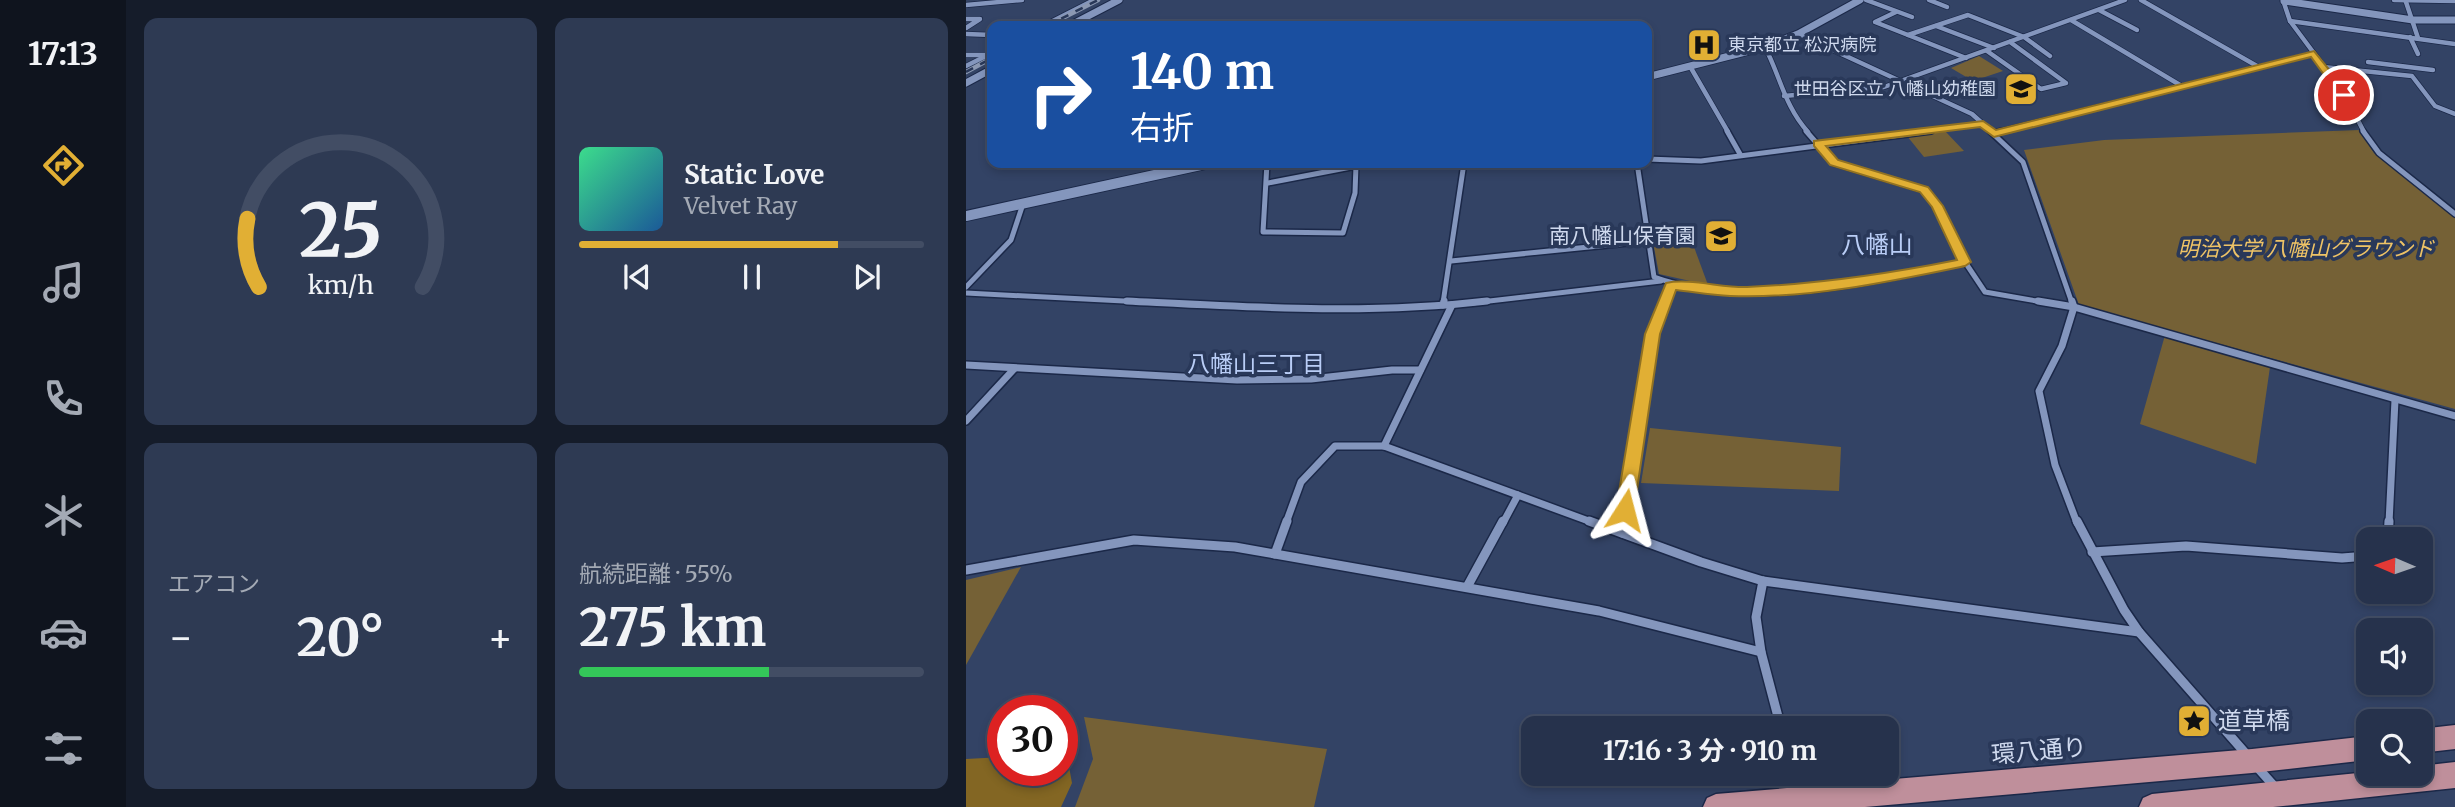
<!DOCTYPE html>
<html lang="ja">
<head>
<meta charset="utf-8">
<style>
	:root { --surface:#26324c; --page:#2e3a53; --text:#f1f3f6; --muted:#a4aab5; --line:#424d64; --accent:#e1af34 }
	body { margin:0; font-family:Merriweather,"Noto Sans JP",serif; background:var(--page); color:var(--text); height:100vh; display:flex; flex-direction:column; font-size:26px; white-space:nowrap }
	* { box-sizing:border-box; margin:0 }
	p { font-size:23px; color:var(--muted) }
	.icon { flex:none; width:38px; height:38px; fill:none; stroke:currentColor; stroke-width:2; stroke-linecap:round; stroke-linejoin:round }
	.map { position:relative; flex:1; overflow:hidden }
	.side { display:flex; flex-direction:column; gap:18px; padding:18px; background:#151c2a; width:840px }
	.side>* { flex:none }
	.hud { position:absolute; left:21px; top:21px; width:665px; height:147px; border-radius:14px; box-shadow:0 4px 10px #0003,0 0 0 2px var(--line); background:#1a4fa0; color:#fff; overflow:hidden }
	.needle { width:46px; rotate:272deg }
	.fabs { position:absolute; left:1390px; top:527px; display:grid; gap:14px }
	.fabs a { display:grid; place-items:center; width:77px; height:77px; border-radius:14px; background:var(--surface); box-shadow:0 4px 10px #0003,0 0 0 2px var(--line); font-size:35px }
	.speed { position:absolute; left:21px; top:695px; display:flex; gap:14px; font-size:35px; font-weight:700; text-align:center }
	.speed>* { display:grid; place-content:center; width:91px; height:91px; border-radius:50%; background:var(--surface); box-shadow:0 4px 10px #0003,0 0 0 2px var(--line); line-height:1 }
	.speed .limit { border:10px solid #d22; background:#fff; color:#111 }
	.pin { position:absolute; display:grid; place-items:center; width:60px; height:60px; color:#fff; margin:-30px; border:4px solid #fff; border-radius:50%; box-shadow:0 2px 7px #0007 }
	.me { position:absolute; width:77px; margin:-38px; rotate:9deg; stroke-linejoin:round; filter:drop-shadow(0 0 5px #0008) }
	.turn { display:flex; align-items:center; gap:24px; height:147px; padding:0 28px; font-size:32px }
	.turn .icon { width:91px; height:91px; stroke-width:2.5 }
	.turn b { display:block; font-size:49px; line-height:60px }
	.big { font-size:52px; font-weight:700; line-height:1.1 }
	.side .widget { flex:1; display:flex; flex-direction:column; justify-content:center; gap:10px; min-width:0; padding:0 24px; border-radius:14px; background:var(--page) }
	.side .dial { align-items:center; gap:0 }
	.dial svg { height:182px; overflow:visible; fill:none; stroke:var(--line); stroke-width:7; stroke-linecap:round; text-anchor:middle }
	.dial text { fill:var(--text); stroke:none }
	.song { display:flex; align-items:center; gap:21px }
	.cover { width:84px; height:84px; border-radius:10px; background:linear-gradient(135deg,hsl(150 70% 55%),hsl(210 70% 35%)) }
	.played { height:7px; border-radius:4px; background:linear-gradient(90deg,var(--accent) 75%,var(--line) 75%) }
	.keys { display:flex; justify-content:space-around; direction:ltr }
	.heat { display:flex; justify-content:space-between; align-items:center; font-size:38px; direction:ltr }
	.charge { height:10px; border-radius:5px; background:linear-gradient(90deg,#34c759 55%,var(--line) 0) }
	.side .tiles { flex:1; display:grid; gap:18px; grid-template-columns:repeat(2,1fr) }
	.trip { position:absolute; left:555px; top:716px; width:378px; height:70px; border-radius:14px; background:var(--surface); box-shadow:0 4px 10px #0003,0 0 0 2px var(--line); font-weight:700; line-height:70px; text-align:center }
	main { display:flex; flex:1; min-height:0 }
	.tabs { display:flex; flex-direction:column; width:126px; justify-content:space-around; align-items:center; background:#0f141e; color:var(--muted) }
	.tabs .icon { width:49px; height:49px }
	.tabs .on { color:var(--accent) }
	.tabs b { font-size:32px; color:var(--text) }
	.map>svg:first-child { display:block }
	.green { fill:#756136 }
	.forest { fill:#836623 }
	.lines { fill:none; stroke-linecap:round; stroke-linejoin:round }
	.minor-far3-casing { stroke:#1b2848; stroke-width:6 }
	.minor-far2-casing { stroke:#1b2848; stroke-width:8 }
	.minor-far1-casing { stroke:#1b2848; stroke-width:10 }
	.minor-casing { stroke:#1b2848; stroke-width:12 }
	.tertiary-far1-casing { stroke:#1b2848; stroke-width:9 }
	.tertiary-casing { stroke:#1b2848; stroke-width:12 }
	.primary-casing { stroke:#1b2848; stroke-width:3 }
	.minor-far3 { stroke:#8496bd; stroke-width:4.5 }
	.minor-far2 { stroke:#8496bd; stroke-width:5 }
	.minor-far1 { stroke:#8496bd; stroke-width:7 }
	.minor { stroke:#8496bd; stroke-width:9 }
	.tertiary-far1 { stroke:#8496bd; stroke-width:7 }
	.tertiary { stroke:#8496bd; stroke-width:10 }
	.primary { fill:#bf8f9b; fill-rule:evenodd }
	.rail-casing { stroke:#8b98b2; stroke-width:4.5 }
	.rail { stroke:#293859; stroke-width:2.5; stroke-dasharray:8; stroke-linecap:butt }
	.route { fill:#e1af34; stroke:#927222; stroke-width:2 }
	.labels { text-anchor:middle; stroke-width:7; stroke-linejoin:round; paint-order:stroke }
	.far-poi-label { font-size:18px; fill:#cfd9ee; stroke:#293859; text-anchor:start }
	.poi-label { font-size:21px; fill:#cfd9ee; stroke:#293859; text-anchor:end }
	.park-label { font-size:21px; font-style:italic; fill:#eec366; stroke:#293859 }
	.neighbourhood-label { font-size:23px; fill:#b9cdf6; stroke:#293859 }
	.quarter-label { font-size:24px; fill:#b9cdf6; stroke:#293859 }
	.near-poi-label { font-size:24px; fill:#cfd9ee; stroke:#293859; text-anchor:start }
	.near-street-label { font-size:24px; fill:#cfd9ee; stroke:#293859 }
</style>
</head>
<body>
<main>
<nav class="tabs">
<b>17:13</b>
<svg class="icon on" aria-label="directions" viewBox="0 0 24 24"><path d="M12 3l9 9-9 9-9-9zM9 14v-3h6M13 9l2 2-2 2"/></svg>
<svg class="icon" aria-label="music" viewBox="0 0 24 24"><path d="M9 18V5l10-2v13"/><circle cx="6" cy="18" r="3"/><circle cx="16" cy="16" r="3"/></svg>
<svg class="icon" aria-label="phone" viewBox="0 0 24 24"><path d="M5 4h4l2 5-3 2q2 4 5 5l2-3 5 2v4C11 20 4 13 5 4z"/></svg>
<svg class="icon" aria-label="climate" viewBox="0 0 24 24"><path d="M12 3v18M4 7l16 10M4 17L20 7"/></svg>
<svg class="icon" aria-label="car" viewBox="0 0 24 24"><path d="M5 17H2v-5l4-1 3-4h7l3 4 3 1v5h-3M9 17h6M6 11h13"/><circle cx="7" cy="17" r="2"/><circle cx="17" cy="17" r="2"/></svg>
<svg class="icon" aria-label="filters" viewBox="0 0 24 24"><path d="M4 7h16M4 17h16"/><circle cx="9" cy="7" r="2"/><circle cx="15" cy="17" r="2"/></svg>
</nav>
<section class="side">
<div class="tiles">
<div class="widget dial"><svg viewBox="0 0 100 80">
<path d="M14 69A42 42 0 1 1 86 69"/>
<path d="M14 69A42 42 0 0 1 9 39" stroke="#e1af34"/>
<text x="50" y="56" font-size="32" font-weight="700">25</text>
<text x="50" y="72" font-size="11">km/h</text>
</svg></div>
<div class="widget">
<div class="song"><i class="cover"></i><div><b>Static Love</b><p>Velvet Ray</p></div></div>
<div class="played"></div>
<div class="keys"><svg class="icon" aria-label="previous" viewBox="0 0 24 24"><path d="M18 5L8 12l10 7zM5 5v14"/></svg><svg class="icon" aria-label="pause" viewBox="0 0 24 24"><path d="M8 5v14M16 5v14"/></svg><svg class="icon" aria-label="next" viewBox="0 0 24 24"><path d="M6 5l10 7-10 7zM19 5v14"/></svg></div>
</div>
<div class="widget"><p>エアコン</p>
<div class="heat"><a>−</a><b class="big">20°</b><a>+</a></div>
</div>
<div class="widget"><p>航続距離 · 55%</p><b class="big">275 km</b><div class="charge"></div></div>
</div>
</section>
<div class="map">
<svg width="1489" height="807" viewBox="0 0 1489 807">
	<rect width="100%" height="100%" fill="#334365"/>
	<g class="green">
		<path d="M1013 56 1037 71 1007 81 985 68Z"/>
		<path d="M1393 130 1408 153 1489 218V409L1113 305 1058 150 1138 140Z"/>
		<path d="M979 131 998 151 958 157 941 136Z"/>
		<path d="M721 228 742 285 693 274 685 231Z"/>
		<path d="M1199 335 1304 367 1290 464 1174 424Z"/>
		<path d="M684 428 875 447 873 491 675 483Z"/>
		<path d="M55 567 0 665V580Z"/>
		<path d="M118 717 361 749 348 807H109L127 759Z"/>
	</g>
	<path class="forest" d="M37 757V770H96V761H102L106 783 95 807H0V759Z"/>
	<g class="lines">
		<g class="minor-far3-casing">
			<g id="minor-far3">
				<path d="M900 0 946 17"/>
				<path d="M963 0 981 7"/>
				<path d="M1175 0 1291 66"/>
				<path d="M1317 0 1324 21 1379 95 1398 132"/>
				<path d="M1428 0 1489 1"/>
				<path d="M1440 2 1452 38"/>
				<path d="M0 5 56 0"/>
				<path d="M1133 10 1171 30"/>
				<path d="M930 12 909 22 942 35"/>
				<path d="M0 19H14L0 28"/>
				<path d="M1105 20 1214 85"/>
				<path d="M1324 21 1489 44"/>
				<path d="M77 26 128 0"/>
				<path d="M970 26 1028 48"/>
				<path d="M0 34 26 35"/>
				<path d="M832 34 1006 114 1026 132"/>
				<path d="M1444 37 1452 54"/>
				<path d="M799 47C814 76 819 107 842 132"/>
				<path d="M1021 51 1075 89 1100 83 1044 42"/>
				<path d="M0 55H21"/>
				<path d="M1000 58 942 35 1002 15 1058 37 1084 56"/>
				<path d="M1402 62 1467 70"/>
				<path d="M0 66 26 53"/>
				<path d="M1357 67 1446 76 1469 106 1489 114"/>
				<path d="M725 68 762 132"/>
				<path d="M818 96 918 87 1159 0"/>
				<path d="M952 132 1016 124"/>
				<path d="M1030 132 1347 54"/>
			</g>
		</g>
		<g class="minor-far2-casing">
			<g id="minor-far2">
				<path d="M761 131 774 154"/>
				<path d="M840 131 868 163 958 190 971 206 999 262 1019 292 1082 303"/>
				<path d="M1024 131 1057 162 1106 303"/>
				<path d="M1397 131 1413 153 1489 214"/>
				<path d="M1028 133 1037 131"/>
				<path d="M681 159 735 161 965 131"/>
				<path d="M301 163 297 232 377 233 389 193 390 165"/>
				<path d="M671 163 688 277C783 311 903 283 999 262"/>
				<path d="M302 183 406 163"/>
				<path d="M485 261 682 241"/>
				<path d="M0 287 45 240 57 204"/>
				<path d="M0 293 197 303"/>
				<path d="M477 303 498 163"/>
				<path d="M506 303 695 281"/>
				<path d="M699 303 705 286"/>
			</g>
		</g>
		<g class="minor-far1-casing">
			<g id="minor-far1">
				<path d="M161 301C281 307 401 315 521 301"/>
				<path d="M1072 301 1108 307 1489 416"/>
				<path d="M1106 301 1108 307 1096 346 1073 391 1089 465 1111 523"/>
				<path d="M477 305 478 301"/>
				<path d="M0 365 271 380 345 379 426 370H454"/>
				<path d="M0 421 48 369"/>
				<path d="M418 446 486 305"/>
				<path d="M320 523 335 482 369 446H418L628 523"/>
				<path d="M537 523 552 495"/>
				<path d="M658 523 687 334 699 301"/>
				<path d="M1423 523 1429 400"/>
			</g>
		</g>
		<g class="minor-casing">
			<g id="minor">
				<path d="M623 521 735 562 797 581 1173 632"/>
				<path d="M1111 521 1158 610 1173 632 1281 755"/>
				<path d="M656 533 658 521"/>
				<path d="M1422 539 1423 521"/>
				<path d="M1126 552 1220 546 1376 558 1402 556"/>
				<path d="M309 554 321 521"/>
				<path d="M0 570 168 540 269 547 633 611 795 652"/>
				<path d="M797 581 790 617 795 652 815 728"/>
				<path d="M501 587 537 521"/>
				<path d="M1291 767 1309 787"/>
				<path d="M827 774 832 795"/>
			</g>
		</g>
		<g class="tertiary-far1-casing">
			<g id="tertiary-far1">
				<path d="M1318 1 1447 20H1489"/>
				<path d="M103 26 153 0"/>
				<path d="M681 77 795 48 832 34 894 0"/>
				<path d="M0 83 26 69"/>
			</g>
		</g>
		<g class="tertiary-casing">
			<path id="tertiary" d="M0 216 244 163"/>
		</g>
		<g class="primary-casing">
			<g id="primary">
				<path d="M1489 725V749L1454 753V729Z"/>
				<path d="M1402 736V760L1286 773 899 807H737L741 798 750 794 1286 749Z"/>
				<path d="M1489 762V788L1307 807H1173L1177 798 1186 794 1402 772 1454 774V766Z"/>
			</g>
		</g>
		<use href="#minor-far3" class="minor-far3"/>
		<use href="#minor-far2" class="minor-far2"/>
		<use href="#minor-far1" class="minor-far1"/>
		<use href="#minor" class="minor"/>
		<use href="#tertiary-far1" class="tertiary-far1"/>
		<use href="#tertiary" class="tertiary"/>
		<use href="#primary" class="primary"/>
		<g class="rail-casing">
			<g id="rail">
				<path d="M81 26 132 0"/>
				<path d="M0 72 26 58"/>
			</g>
		</g>
		<use href="#rail" class="rail"/>
	</g>
	<path class="route" d="M1348 51 1382 93V98H1375L1345 57 1028 137 1014 127 860 146 872 160 962 187 977 206 1005 262 999 266C922 282 842 299 764 296 746 295 728 292 710 290L694 334 668 510 666 516 659 518 653 516 650 510 679 334 700 283C723 278 757 288 781 287 852 284 921 274 991 260L966 207 954 192 864 165 848 146V141L1017 121 1030 130Z"/>
	<defs>
		<g id="hospital-square" transform="scale(1.75)"><rect x="-9" y="-9" width="18" height="18" rx="4" fill="#e1af34" stroke="#293859"/><path d="M-5-5h3v3.5h4V-5h3V5h-3V1.5h-4V5h-3Z" fill="#111"/></g>
		<g id="school-square" transform="scale(1.75)"><rect x="-9" y="-9" width="18" height="18" rx="4" fill="#e1af34" stroke="#293859"/><path d="M0-5L7-2L0 1L-7-2ZM-4 1L0 2.5L4 1V4Q0 6-4 4Z" fill="#111"/></g>
		<g id="sight-square" transform="scale(1.75)"><rect x="-9" y="-9" width="18" height="18" rx="4" fill="#e1af34" stroke="#293859"/><path d="M0-6L1.8-2.2L6-1.7L2.9 1.2L3.7 5.4L0 3.3L-3.7 5.4L-2.9 1.2L-6-1.7L-1.8-2.2Z" fill="#111"/></g>
	</defs>
	<g fill-rule="evenodd">
		<use href="#hospital-square" x="738" y="45"/>
		<use href="#school-square" x="1055" y="89"/>
		<use href="#school-square" x="755" y="236"/>
		<use href="#sight-square" x="1228" y="721"/>
	</g>
	<g class="labels">
		<g class="far-poi-label">
			<text x="762" y="51">東京都立 松沢病院</text>
			<text x="1030" y="95" text-anchor="end">世田谷区立 八幡山幼稚園</text>
		</g>
		<g class="poi-label">
			<text x="730" y="243">南八幡山保育園</text>
		</g>
		<g class="park-label">
			<text x="1340" y="256">明治大学 八幡山グラウンド</text>
		</g>
		<g class="neighbourhood-label">
			<text x="290" y="372">八幡山三丁目</text>
		</g>
		<g class="quarter-label">
			<text x="911" y="253">八幡山</text>
		</g>
		<g class="near-poi-label">
			<text x="1252" y="729">道草橋</text>
		</g>
		<g class="near-street-label">
			<text transform="translate(1073 751) rotate(-5)" y="8">環八通り</text>
		</g>
	</g>
</svg>
<div class="fabs">
<a><svg class="needle" viewBox="-14 -14 28 28"><path d="M0-13l5 13h-10z" fill="#e53935"/><path d="M0 13l5-13h-10z" fill="#a4aab5"/></svg></a>
<a><svg class="icon" aria-label="sound" viewBox="0 0 24 24"><path d="M4 9h4l5-4v14l-5-4H4zM17 9q2 3 0 6"/></svg></a>
<a><svg class="icon" aria-label="search" viewBox="0 0 24 24"><circle cx="10" cy="10" r="6"/><path d="M15 15l6 6"/></svg></a>
</div>
<div class="speed"><div class="limit">30</div></div>
<div class="pin" style="left:1378px;top:95px;background:#d93025"><svg class="icon" aria-label="arrive" viewBox="0 0 24 24"><path d="M6 21V4h12l-3 4 3 4H6"/></svg></div>
<svg class="me" style="left:659px;top:510px" viewBox="-20 -20 40 40"><path d="M0-17L14 15 0 8-14 15z" fill="#e1af34" stroke="#fff" stroke-width="4"/></svg>
<div class="trip">17:16 · 3 分 · 910 m</div>
<div class="hud">
<div class="turn"><svg class="icon" aria-label="right" viewBox="0 0 24 24"><path d="M7 20v-9h11M14 6l5 5-5 5"/></svg><div><b>140 m</b>右折</div></div>
</div>
</div>
</main>
</body>
</html>
